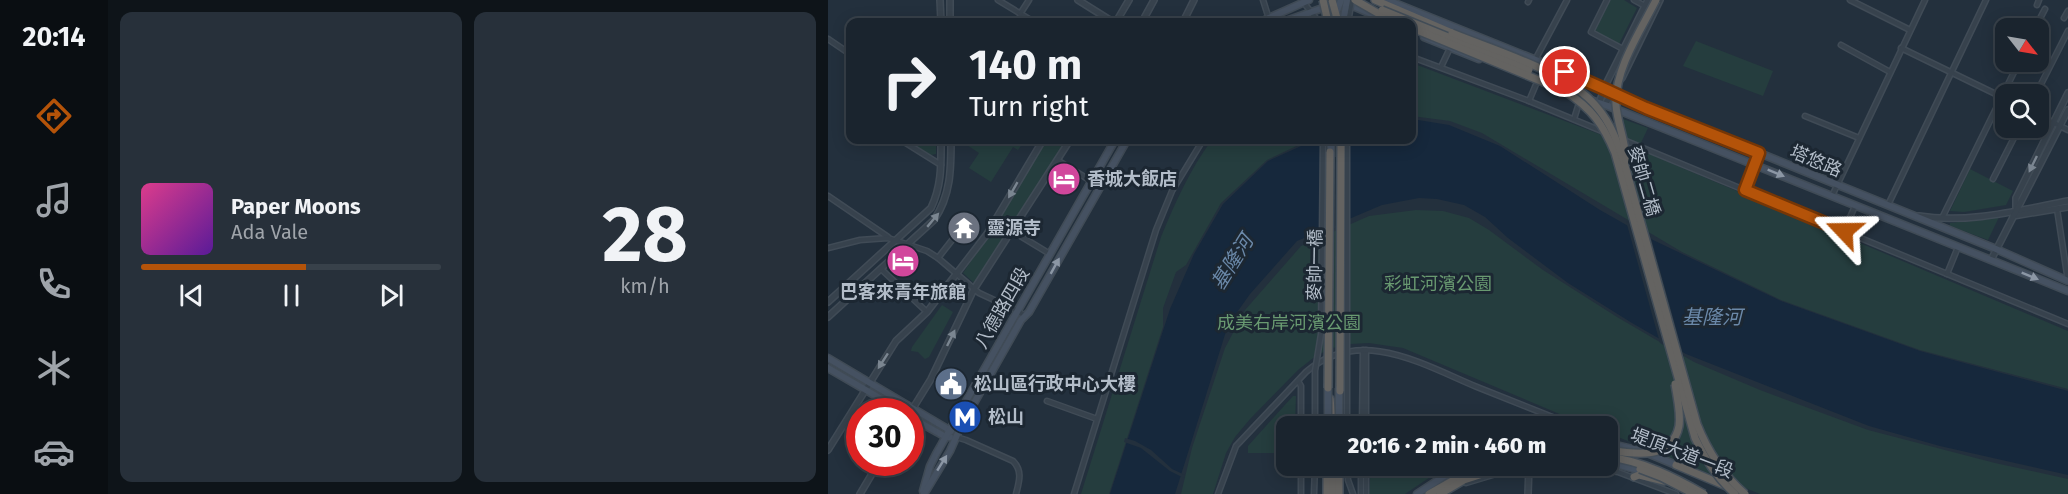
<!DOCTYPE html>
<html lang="en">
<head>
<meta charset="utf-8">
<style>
	:root { --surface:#1a242e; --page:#27303a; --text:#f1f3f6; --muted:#9fa4aa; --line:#38414a; --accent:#b45309 }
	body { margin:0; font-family:"Fira Sans","Noto Sans TC",sans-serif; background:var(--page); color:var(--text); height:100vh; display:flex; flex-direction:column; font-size:22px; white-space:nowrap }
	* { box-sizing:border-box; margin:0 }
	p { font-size:20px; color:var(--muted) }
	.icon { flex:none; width:33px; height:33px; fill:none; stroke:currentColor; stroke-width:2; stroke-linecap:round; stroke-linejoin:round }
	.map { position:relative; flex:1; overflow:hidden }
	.panel { display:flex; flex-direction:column; gap:12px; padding:12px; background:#0e1419; width:720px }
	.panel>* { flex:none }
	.hud { position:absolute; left:18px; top:18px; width:570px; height:126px; border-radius:12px; box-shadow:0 3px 15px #0003,0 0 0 2px var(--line); background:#1a242e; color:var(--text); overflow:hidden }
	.needle { width:39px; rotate:121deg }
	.buttons { position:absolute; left:1167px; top:18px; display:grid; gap:12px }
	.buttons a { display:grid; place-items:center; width:54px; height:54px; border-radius:12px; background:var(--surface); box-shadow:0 3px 15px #0003,0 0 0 2px var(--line); font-size:30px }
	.speed { position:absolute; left:18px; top:398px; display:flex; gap:12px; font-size:30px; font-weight:700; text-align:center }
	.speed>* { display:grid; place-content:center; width:78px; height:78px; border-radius:50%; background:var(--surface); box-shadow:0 3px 15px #0003,0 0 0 2px var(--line); line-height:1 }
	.speed .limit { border:9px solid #d22; background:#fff; color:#111 }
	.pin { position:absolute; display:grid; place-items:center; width:51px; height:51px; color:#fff; margin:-26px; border:3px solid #fff; border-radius:50%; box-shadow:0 2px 6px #0007 }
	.me { position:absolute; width:66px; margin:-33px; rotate:293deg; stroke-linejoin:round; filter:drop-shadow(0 0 4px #0008) }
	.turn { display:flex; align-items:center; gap:21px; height:126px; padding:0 24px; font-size:27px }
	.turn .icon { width:78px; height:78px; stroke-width:2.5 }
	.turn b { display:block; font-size:42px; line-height:51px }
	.panel .card { flex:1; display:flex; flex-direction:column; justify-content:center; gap:9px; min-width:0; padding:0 21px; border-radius:12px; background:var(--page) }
	.panel .dial { align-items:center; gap:0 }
	.dial b { font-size:78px; line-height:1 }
	.song { display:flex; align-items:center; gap:18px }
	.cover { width:72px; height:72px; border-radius:9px; background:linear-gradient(135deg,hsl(330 70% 55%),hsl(270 70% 35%)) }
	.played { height:6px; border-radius:3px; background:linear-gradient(90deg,var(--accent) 55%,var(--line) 55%) }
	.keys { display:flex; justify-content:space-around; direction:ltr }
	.panel .tiles { flex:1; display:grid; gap:12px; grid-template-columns:repeat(2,1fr) }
	.trip { position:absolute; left:448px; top:416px; width:342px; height:60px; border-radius:12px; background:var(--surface); box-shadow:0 3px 15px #0003,0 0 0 2px var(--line); font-weight:800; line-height:60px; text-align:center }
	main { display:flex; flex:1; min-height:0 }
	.dock { display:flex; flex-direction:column; width:108px; justify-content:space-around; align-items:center; background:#0a0e12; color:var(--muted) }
	.dock .icon { width:42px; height:42px }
	.dock .active { color:var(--accent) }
	.dock b { font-size:27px; color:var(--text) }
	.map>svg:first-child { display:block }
	.green { fill:#253d3e }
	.water { fill:#16283c }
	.pier { fill:#23303d }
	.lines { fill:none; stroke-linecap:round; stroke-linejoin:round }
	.minor-casing { stroke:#404b56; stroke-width:7 }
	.tertiary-casing { stroke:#404b56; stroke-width:8 }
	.secondary-casing { stroke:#404b56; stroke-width:9 }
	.trunk-casing { stroke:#424d58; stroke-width:10 }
	.minor { stroke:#37424d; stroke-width:4 }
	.tertiary { stroke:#37424d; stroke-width:5 }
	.secondary { stroke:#455161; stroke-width:6 }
	.trunk { stroke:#646361; stroke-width:7 }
	.minor-bridge-casing { stroke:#404b56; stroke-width:7; stroke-linecap:butt }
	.secondary-bridge-casing { stroke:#404b56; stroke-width:9; stroke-linecap:butt }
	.trunk-bridge-casing { stroke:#424d58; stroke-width:10; stroke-linecap:butt }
	.minor-bridge { stroke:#37424d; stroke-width:4 }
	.secondary-bridge { stroke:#455161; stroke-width:6 }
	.trunk-bridge { stroke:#646361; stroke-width:7 }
	.oneway { fill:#7b8691 }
	.oneway2 { fill:#8c97a5 }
	.route-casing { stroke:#753606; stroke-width:15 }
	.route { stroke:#b45309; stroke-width:10 }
	.labels { text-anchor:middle; stroke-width:6; stroke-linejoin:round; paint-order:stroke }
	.street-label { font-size:18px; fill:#b3bdc9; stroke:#1c2732 }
	.poi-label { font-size:18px; font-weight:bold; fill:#b3bdc9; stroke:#1c2732; text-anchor:start }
	.park-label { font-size:18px; fill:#699a71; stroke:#1c2732 }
	.water-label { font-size:20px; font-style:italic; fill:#6b89a9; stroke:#1c2732 }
</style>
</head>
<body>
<main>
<nav class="dock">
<b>20:14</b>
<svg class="icon active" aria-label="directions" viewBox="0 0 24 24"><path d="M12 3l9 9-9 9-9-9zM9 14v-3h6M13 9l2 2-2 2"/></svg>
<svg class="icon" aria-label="music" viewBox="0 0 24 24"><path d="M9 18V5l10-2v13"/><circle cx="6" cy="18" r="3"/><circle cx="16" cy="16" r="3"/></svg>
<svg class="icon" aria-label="phone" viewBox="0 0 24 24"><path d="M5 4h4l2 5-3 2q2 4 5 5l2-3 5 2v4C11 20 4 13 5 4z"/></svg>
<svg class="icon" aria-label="climate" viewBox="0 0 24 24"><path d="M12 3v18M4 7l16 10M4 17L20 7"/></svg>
<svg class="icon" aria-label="car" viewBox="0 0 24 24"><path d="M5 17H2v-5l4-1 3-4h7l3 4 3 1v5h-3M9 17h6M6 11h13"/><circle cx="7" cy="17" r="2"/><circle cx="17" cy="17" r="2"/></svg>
</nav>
<section class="panel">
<div class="tiles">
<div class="card">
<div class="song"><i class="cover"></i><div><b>Paper Moons</b><p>Ada Vale</p></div></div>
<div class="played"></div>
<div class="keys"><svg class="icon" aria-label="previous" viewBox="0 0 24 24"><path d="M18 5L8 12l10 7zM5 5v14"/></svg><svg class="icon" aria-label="pause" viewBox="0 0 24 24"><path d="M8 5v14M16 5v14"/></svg><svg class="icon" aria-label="next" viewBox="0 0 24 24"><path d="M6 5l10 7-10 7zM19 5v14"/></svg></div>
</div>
<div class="card dial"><b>28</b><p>km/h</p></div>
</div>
</section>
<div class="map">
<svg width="1240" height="494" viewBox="0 0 1240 494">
	<rect width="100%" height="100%" fill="#23303d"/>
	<g class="green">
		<path d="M780 0H796L809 8 791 44 764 31Z"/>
		<path d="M868 41 945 71 935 96 855 66Z"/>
		<path d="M584 63 800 145 1240 331V389L1092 350 953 300 854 252 654 133 622 121 584 116Z"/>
		<path d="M792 118 820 128 811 147 796 141Z"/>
		<path d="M78 140H108V154L103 155Z"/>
		<path d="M138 140H197L190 150 185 147 163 182 141 168 151 153 136 143Z"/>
		<path d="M217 140H239L146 283 135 273 153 246Z"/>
		<path d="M384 140H481L439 160 393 203 358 265 348 272 335 308V327L281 494H253L333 237C347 203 362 169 384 140Z"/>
		<path d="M1142 169 1185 191 1178 205 1136 212 1122 211Z"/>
		<path d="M588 210 615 211 641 218 661 230 715 270 789 317 866 362 932 390 1040 430 1167 463 1240 479V494H932L780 433V426H760L575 348 541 343 522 344 505 348 489 355 470 370 422 419 407 437 398 453 385 494H353L364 448 397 348 417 310 473 246 541 216Z"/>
		<path d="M1171 217 1160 240 1122 226V223Z"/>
		<path d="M114 305 125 312 101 357 97 359 90 352 83 351 84 347Z"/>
		<path d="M465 396H468L467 426H459V453H420V446Z"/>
		<path d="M543 465H612L617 467 577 494H541Z"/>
	</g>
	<path class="water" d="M584 119 621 125 672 146 772 210 825 240 953 301 1092 351 1240 391V475L1112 446 1041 426 858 354 804 323 740 283 680 238 657 217 636 205 609 199 591 198 554 205 469 241 422 294 400 325 347 494H282L342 309 366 254 395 204 440 161 482 142 487 140H584Z"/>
	<g class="pier">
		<path d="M493 140H522L521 222 492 235Z"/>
		<path d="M798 221 822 234 856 357 832 343Z"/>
		<path d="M297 438 307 441 323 450 344 469 357 475 356 478 342 471 313 448 296 442Z"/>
	</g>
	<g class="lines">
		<g class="minor-casing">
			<g id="minor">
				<path d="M170 0 206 22"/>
				<path d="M435 0 441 19"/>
				<path d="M779 0 763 32 795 49"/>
				<path d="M806 0 817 6"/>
				<path d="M1022 0 1082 30"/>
				<path d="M700 2 701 0"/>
				<path d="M476 3 491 22"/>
				<path d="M1209 5 1211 0"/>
				<path d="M192 14 201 0"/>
				<path d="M1236 18 1240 11"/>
				<path d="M1207 28 1217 9"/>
				<path d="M0 39 22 54"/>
				<path d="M1013 45 1062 72"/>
				<path d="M1073 48 1178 99"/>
				<path d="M584 57 701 101 776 132"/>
				<path d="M707 60 739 0"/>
				<path d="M613 67 622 48"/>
				<path d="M1208 94 1240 31"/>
				<path d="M701 101 709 82"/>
				<path d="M1210 115 1240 130"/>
				<path d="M977 116 1031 138"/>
				<path d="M746 119 751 103"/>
				<path d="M786 136 1240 324"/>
				<path d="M73 140 113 165"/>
				<path d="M229 160 263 181"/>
				<path d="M1165 179 1191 128"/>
				<path d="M917 190 931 153"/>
				<path d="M0 196 60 237"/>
				<path d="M1004 196 1097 0"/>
				<path d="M1060 205 1158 0"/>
				<path d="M1229 209 1240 281"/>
				<path d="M1114 218 1191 62"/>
				<path d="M184 231 222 254"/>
				<path d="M1016 231 1027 206"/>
				<path d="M0 248 32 240 60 238 99 251 110 258 151 293 190 311 197 316"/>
				<path d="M110 258 128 235"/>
				<path d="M53 269 99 312"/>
				<path d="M1119 274 1130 247"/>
				<path d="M470 381 473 386V426"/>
				<path d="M219 401 269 419"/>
				<path d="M534 426 535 350"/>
				<path d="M538 426V350"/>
				<path d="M128 437 138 440 185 461C195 471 191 482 188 494"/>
				<path d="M473 465V494"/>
				<path d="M519 465 520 480 525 494"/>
				<path d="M748 465 790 472 848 494"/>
				<path d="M638 483 678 471 711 465"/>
				<path d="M246 494 328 230 344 191 375 140"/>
				<path d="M390 494 408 446 478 372C532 326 594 364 649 387 681 400 714 413 747 426"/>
				<path d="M486 494 487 465"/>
				<path d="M533 494V465"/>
				<path d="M538 494V465"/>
			</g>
		</g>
		<g class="tertiary-casing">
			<g id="tertiary">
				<path d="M112 0 113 22"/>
				<path d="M122 0V22"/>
				<path d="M250 0 285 22"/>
				<path d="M288 22 301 0"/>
				<path d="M314 22 326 0"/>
				<path d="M355 22 366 0"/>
				<path d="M794 78 832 0"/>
				<path d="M771 103 779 82 820 0"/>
				<path d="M777 104 786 91"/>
				<path d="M1188 208V198L1240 93"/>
				<path d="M1091 216C1140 224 1192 210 1240 201"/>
				<path d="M1185 216 1240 207"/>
				<path d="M1163 260 1240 110"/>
				<path d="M0 302 103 208C114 185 113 164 113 140"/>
				<path d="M0 317 106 220C123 195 123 169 123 140"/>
				<path d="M82 413 103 379 146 289 242 140"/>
				<path d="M0 450 68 341 99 312 159 234 215 140"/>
				<path d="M32 494 51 462"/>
				<path d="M700 494 701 466"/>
			</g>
		</g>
		<g class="secondary-casing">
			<g id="secondary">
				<path d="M559 0 770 85 784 93 818 107 1168 249 1240 281"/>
				<path d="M518 3 553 18"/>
				<path d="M432 22 481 0"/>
				<path d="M455 22 509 3"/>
				<path d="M596 37 651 59"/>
				<path d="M742 93 780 106 1240 291"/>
				<path d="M0 358 123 431"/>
				<path d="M0 368 74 411"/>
				<path d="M82 417 118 437H122"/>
				<path d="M780 443 817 452 848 465"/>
				<path d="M780 462 814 471"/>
				<path d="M95 491 102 466 108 454 287 140"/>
				<path d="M96 494 122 451 133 426 193 320 201 312 299 140"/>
				<path d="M589 494 633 465"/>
			</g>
		</g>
		<g class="trunk-casing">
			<g id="trunk">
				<path d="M547 0 624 33"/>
				<path d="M560 19 570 22"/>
				<path d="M502 399 505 426"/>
				<path d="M848 465 898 486"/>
				<path d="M806 477 811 475 836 481"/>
				<path d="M499 494V465"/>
				<path d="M505 494V465"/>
				<path d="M511 494V465"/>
				<path d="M601 494 631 477 664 465"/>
				<path d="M612 494 636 480 683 465"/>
			</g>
		</g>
		<use href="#minor" class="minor"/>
		<use href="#tertiary" class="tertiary"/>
		<use href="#secondary" class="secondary"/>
		<use href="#trunk" class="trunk"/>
		<g class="minor-bridge-casing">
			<g id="minor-bridge">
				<path d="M520 22 524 0"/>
				<path d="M487 426V371L493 334 495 140"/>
				<path d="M519 426V140"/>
			</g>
		</g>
		<g class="secondary-bridge-casing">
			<g id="secondary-bridge">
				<path d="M505 22 513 0"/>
				<path d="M515 22 519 0"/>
				<path d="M503 157V140"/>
				<path d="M500 426V383"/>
				<path d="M511 426V388"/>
			</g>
		</g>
		<g class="trunk-bridge-casing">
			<g id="trunk-bridge">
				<path d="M495 0 500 22"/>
				<path d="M504 0 510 22"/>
				<path d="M527 0 560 19"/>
				<path d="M554 10 701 70"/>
				<path d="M584 28 737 91C764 109 775 124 787 153L867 438C877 459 890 479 907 494"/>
				<path d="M624 33C665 50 740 72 768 106 784 124 791 146 798 169L869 424C880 452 894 474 917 494"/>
				<path d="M798 160C798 142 789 123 788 105 786 70 813 30 828 0"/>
				<path d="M500 388 502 152"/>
				<path d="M512 391 513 140"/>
				<path d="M780 450C805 454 844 461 851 426 853 413 849 397 847 384"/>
				<path d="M780 457C815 461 846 477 876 494"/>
				<path d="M812 469 833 477 866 494"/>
			</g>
		</g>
		<use href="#minor-bridge" class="minor-bridge"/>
		<use href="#secondary-bridge" class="secondary-bridge"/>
		<use href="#trunk-bridge" class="trunk-bridge"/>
	</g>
	<defs><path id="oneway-solid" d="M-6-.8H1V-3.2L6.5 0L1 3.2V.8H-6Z" transform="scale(1.5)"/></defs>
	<g class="oneway">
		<use href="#oneway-solid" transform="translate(1205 164) rotate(116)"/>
		<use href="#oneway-solid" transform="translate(185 190) rotate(120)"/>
		<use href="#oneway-solid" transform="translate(105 220) rotate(-50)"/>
		<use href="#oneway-solid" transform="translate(123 338) rotate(-64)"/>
		<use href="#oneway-solid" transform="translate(55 361) rotate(123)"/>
	</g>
	<g class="oneway2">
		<use href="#oneway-solid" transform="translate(948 173) rotate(22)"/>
		<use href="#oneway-solid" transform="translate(227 266) rotate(-61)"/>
		<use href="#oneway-solid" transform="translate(1202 276) rotate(22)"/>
		<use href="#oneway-solid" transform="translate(114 463) rotate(-58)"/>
	</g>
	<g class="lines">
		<g class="route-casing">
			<path id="route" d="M737 72C765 83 791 96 818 108 856 123 894 138 931 153L917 190 1016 231"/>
		</g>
		<use href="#route" class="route"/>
	</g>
	<defs>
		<g id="hotel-disc" transform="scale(1.725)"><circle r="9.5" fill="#d1479c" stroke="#1c2732"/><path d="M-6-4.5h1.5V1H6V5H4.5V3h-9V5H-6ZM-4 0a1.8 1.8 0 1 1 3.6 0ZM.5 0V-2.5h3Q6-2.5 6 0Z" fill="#fff"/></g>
		<g id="temple-disc" transform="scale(1.725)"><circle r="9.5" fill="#6b7280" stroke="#1c2732"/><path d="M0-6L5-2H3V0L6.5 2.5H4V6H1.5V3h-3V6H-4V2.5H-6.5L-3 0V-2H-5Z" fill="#fff"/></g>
		<g id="civic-disc" transform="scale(1.725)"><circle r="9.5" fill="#5c6f8a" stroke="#1c2732"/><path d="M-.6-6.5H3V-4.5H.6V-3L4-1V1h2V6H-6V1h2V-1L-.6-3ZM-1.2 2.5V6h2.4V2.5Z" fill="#fff"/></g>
		<g id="metro-disc" transform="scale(1.725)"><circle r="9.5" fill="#1a4fb4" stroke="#1c2732"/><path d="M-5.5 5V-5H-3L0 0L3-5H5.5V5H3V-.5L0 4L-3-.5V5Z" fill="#fff"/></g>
	</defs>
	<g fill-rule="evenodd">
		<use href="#hotel-disc" x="236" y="179"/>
		<use href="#temple-disc" x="136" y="228"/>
		<use href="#hotel-disc" x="75" y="261"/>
		<use href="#civic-disc" x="123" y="384"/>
		<use href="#metro-disc" x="137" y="417"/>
	</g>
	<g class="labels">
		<g class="street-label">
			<text transform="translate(988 161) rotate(23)" y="6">塔悠路</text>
			<text transform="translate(816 181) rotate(74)" y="6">麥帥二橋</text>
			<text transform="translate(487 265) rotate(-89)" y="6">麥帥一橋</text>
			<text transform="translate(174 308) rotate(-60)" y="6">八德路四段</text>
			<text transform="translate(854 453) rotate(21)" y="6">堤頂大道一段</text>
		</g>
		<g class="poi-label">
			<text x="259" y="185">香城大飯店</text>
			<text x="159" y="234">靈源寺</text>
			<text x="75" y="298" text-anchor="middle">巴客來青年旅館</text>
			<text x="146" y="390">松山區行政中心大樓</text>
			<text x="160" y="423">松山</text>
		</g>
		<g class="park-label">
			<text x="610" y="290">彩虹河濱公園</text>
			<text x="461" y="329">成美右岸河濱公園</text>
		</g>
		<g class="water-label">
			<text transform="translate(404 262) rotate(-58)" y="7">基隆河</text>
			<text x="884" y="324">基隆河</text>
		</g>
	</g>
</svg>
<div class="buttons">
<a><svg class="needle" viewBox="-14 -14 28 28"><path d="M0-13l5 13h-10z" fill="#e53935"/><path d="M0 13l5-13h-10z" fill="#9fa4aa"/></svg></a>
<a><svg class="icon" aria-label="search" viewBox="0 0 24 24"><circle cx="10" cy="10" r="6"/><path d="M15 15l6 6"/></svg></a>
</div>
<div class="speed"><div class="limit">30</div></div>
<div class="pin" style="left:737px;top:72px;background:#d93025"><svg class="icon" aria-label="arrive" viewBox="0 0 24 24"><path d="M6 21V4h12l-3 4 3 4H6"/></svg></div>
<svg class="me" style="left:1016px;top:231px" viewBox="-20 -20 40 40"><path d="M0-17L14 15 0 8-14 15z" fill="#b45309" stroke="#fff" stroke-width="4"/></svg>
<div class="trip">20:16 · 2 min · 460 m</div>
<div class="hud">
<div class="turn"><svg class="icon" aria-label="right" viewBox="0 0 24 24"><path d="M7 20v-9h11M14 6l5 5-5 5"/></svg><div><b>140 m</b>Turn right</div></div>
</div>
</div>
</main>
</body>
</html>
